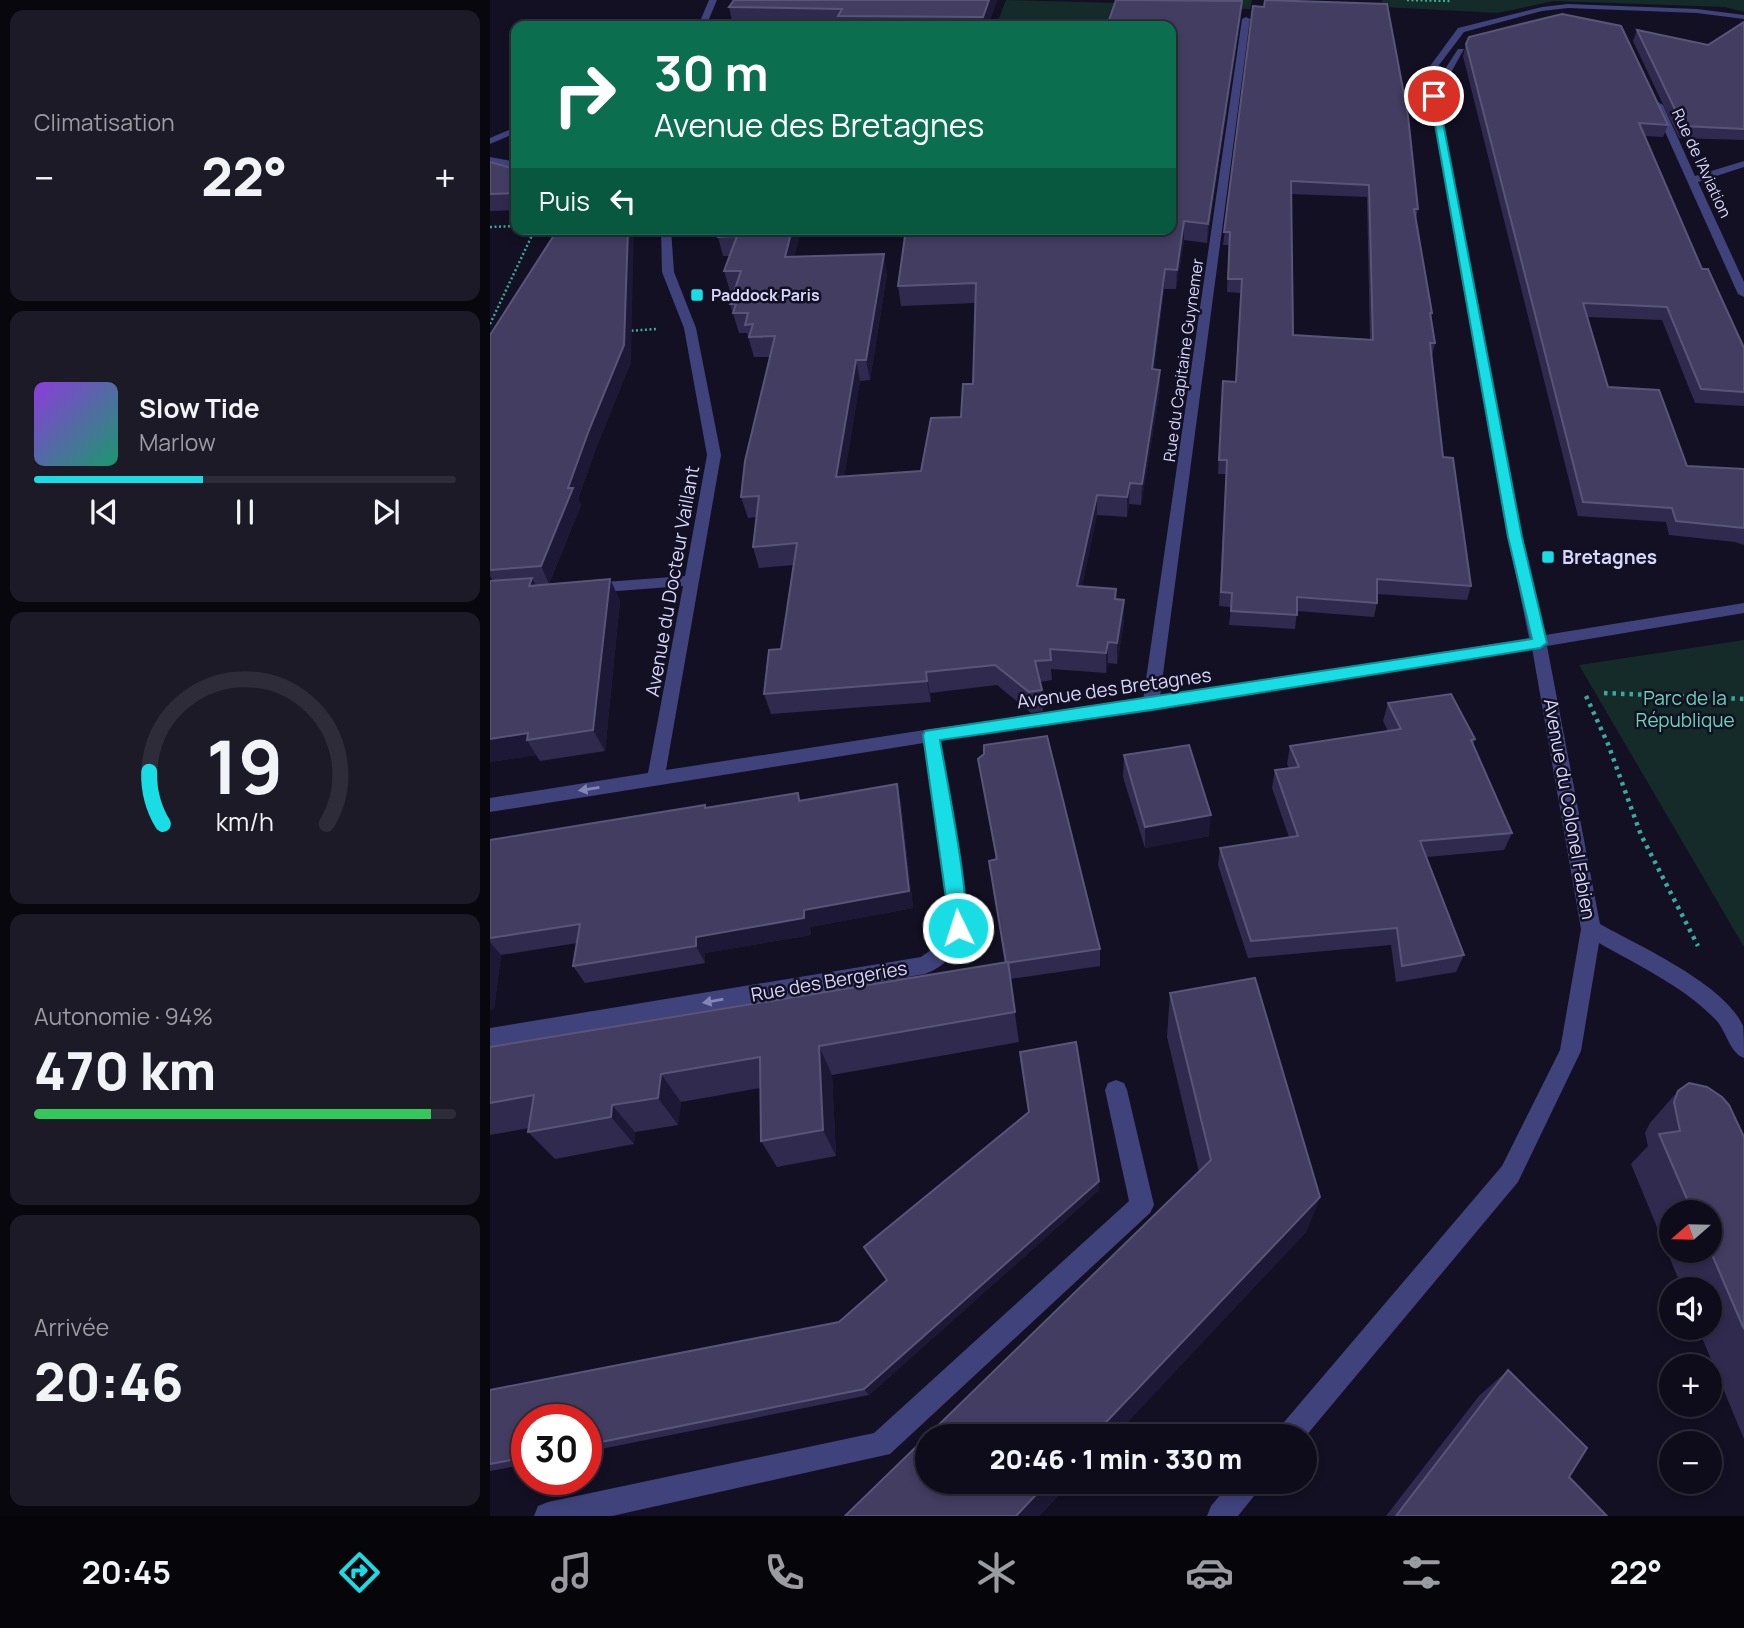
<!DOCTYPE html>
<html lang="fr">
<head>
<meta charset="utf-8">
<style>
	:root { --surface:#0e0c1a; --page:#1c1a27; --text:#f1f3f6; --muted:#9b9ba2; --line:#2e2c39; --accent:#18dde4 }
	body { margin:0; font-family:Manrope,sans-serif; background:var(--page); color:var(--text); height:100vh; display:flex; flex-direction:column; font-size:26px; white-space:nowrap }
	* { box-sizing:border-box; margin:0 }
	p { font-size:23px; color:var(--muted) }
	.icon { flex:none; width:38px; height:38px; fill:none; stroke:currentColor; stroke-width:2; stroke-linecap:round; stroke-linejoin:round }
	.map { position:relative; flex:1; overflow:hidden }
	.side { display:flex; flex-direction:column; gap:10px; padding:10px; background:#08070e; width:490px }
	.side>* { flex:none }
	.guide { position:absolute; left:21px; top:21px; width:665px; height:214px; border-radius:14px; box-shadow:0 4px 10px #0003,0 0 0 2px var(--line); background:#0b6e4f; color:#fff; overflow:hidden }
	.needle { width:46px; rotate:250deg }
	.fabs { position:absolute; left:1169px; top:1200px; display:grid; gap:14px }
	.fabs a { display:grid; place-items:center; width:63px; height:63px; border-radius:50%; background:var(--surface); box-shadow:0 4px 10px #0003,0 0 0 2px var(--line); font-size:35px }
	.speed { position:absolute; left:21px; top:1404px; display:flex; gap:14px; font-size:35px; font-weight:700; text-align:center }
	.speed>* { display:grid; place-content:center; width:91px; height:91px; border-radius:50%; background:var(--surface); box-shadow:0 4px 10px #0003,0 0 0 2px var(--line); line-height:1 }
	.speed .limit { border:10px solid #d22; background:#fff; color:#111 }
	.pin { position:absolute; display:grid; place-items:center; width:60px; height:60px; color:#fff; margin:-30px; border:4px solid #fff; border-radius:50%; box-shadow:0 2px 7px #0007 }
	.me { position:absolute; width:77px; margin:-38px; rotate:356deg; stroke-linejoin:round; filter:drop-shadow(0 0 5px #0008) }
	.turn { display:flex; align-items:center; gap:24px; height:147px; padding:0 28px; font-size:32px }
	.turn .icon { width:91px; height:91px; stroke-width:2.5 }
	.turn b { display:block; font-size:49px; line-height:60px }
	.then { display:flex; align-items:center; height:66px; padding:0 28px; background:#0003; gap:14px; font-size:26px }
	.big { font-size:52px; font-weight:800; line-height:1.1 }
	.side .widget { flex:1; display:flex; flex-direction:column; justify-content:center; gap:10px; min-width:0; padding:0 24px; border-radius:14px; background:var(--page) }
	.side .dial { align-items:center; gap:0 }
	.dial svg { height:182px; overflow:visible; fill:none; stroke:var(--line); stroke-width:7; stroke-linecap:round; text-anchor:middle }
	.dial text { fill:var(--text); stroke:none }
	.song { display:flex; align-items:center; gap:21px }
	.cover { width:84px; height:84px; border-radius:10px; background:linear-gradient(135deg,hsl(270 70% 55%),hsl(160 70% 35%)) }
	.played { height:7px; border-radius:4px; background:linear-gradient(90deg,var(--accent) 40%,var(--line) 40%) }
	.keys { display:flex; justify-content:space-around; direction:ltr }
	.heat { display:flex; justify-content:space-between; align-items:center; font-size:38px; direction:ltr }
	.charge { height:10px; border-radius:5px; background:linear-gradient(90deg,#34c759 94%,var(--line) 0) }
	.trip { position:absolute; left:425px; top:1424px; width:402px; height:70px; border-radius:35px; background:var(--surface); box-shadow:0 4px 10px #0003,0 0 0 2px var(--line); font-weight:800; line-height:70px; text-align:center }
	.tabs { display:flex; height:112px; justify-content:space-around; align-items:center; background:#06050a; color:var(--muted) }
	.tabs .icon { width:49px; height:49px }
	.tabs .on { color:var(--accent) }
	.tabs b { font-size:32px; color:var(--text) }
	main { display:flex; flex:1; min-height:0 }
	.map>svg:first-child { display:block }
	.green { fill:#142b29 }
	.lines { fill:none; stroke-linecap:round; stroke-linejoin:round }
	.path-far1 { stroke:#3ba99b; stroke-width:2.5; stroke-dasharray:2 2.5; stroke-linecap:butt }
	.path { stroke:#3ba99b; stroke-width:4.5; stroke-dasharray:3.5 5; stroke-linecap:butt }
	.lane { fill:#40427c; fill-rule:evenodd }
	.street { fill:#40427c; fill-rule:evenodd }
	.wall { fill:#302b4e; fill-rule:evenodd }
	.shaded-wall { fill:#1c1835 }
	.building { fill:#423d61; stroke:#595579; stroke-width:2; fill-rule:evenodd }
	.oneway { fill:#8485b5 }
	.route { fill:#18dde4; stroke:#109094; stroke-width:2 }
	.poi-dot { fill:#18dde4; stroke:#121022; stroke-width:2.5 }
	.labels { text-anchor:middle; stroke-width:5; stroke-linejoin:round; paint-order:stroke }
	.far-street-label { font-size:16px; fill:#d7d6fb; stroke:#121022 }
	.far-poi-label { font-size:16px; font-weight:bold; fill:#d7d6fb; stroke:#121022; text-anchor:start }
	.poi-label { font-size:19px; font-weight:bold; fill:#d7d6fb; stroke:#121022; text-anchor:start }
	.street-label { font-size:19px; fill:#d7d6fb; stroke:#121022 }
	.park-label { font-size:19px; fill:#69d3b2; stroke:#121022 }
</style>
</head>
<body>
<main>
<section class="side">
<div class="widget"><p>Climatisation</p>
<div class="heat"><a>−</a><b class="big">22°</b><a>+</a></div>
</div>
<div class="widget">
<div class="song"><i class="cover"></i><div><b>Slow Tide</b><p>Marlow</p></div></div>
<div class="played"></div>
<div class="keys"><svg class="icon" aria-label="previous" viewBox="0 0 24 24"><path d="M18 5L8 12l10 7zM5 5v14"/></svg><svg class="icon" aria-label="pause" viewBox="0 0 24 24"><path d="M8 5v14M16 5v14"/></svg><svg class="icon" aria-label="next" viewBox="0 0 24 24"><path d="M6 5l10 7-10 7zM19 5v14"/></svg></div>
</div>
<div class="widget dial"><svg viewBox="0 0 100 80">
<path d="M14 69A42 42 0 1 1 86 69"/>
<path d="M14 69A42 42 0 0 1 8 46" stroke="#18dde4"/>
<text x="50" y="56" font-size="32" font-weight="700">19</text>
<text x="50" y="72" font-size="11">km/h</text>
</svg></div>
<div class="widget"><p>Autonomie · 94%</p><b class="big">470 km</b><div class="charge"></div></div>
<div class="widget"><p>Arrivée</p><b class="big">20:46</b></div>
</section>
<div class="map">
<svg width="1254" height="1516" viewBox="0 0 1254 1516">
	<rect width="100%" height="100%" fill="#121022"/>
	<g class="green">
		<path d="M516 0 627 3 628 0H762L760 9 628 3 623 26H506Z"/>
		<path d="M892 0H1254V12L1235 7 1064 1 1008 13 893 7Z"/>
		<path d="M1254 640V947L1089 665Z"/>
	</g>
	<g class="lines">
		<g class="path-far1">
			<path d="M917 0 961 1"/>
			<path d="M0 227 26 226"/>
			<path d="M0 324 45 229"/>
			<path d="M137 331 167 329"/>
		</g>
		<g class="path">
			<path d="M1114 693 1254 699"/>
			<path d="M1096 696 1118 744 1151 835 1208 946"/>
		</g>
		<g class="lane">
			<path d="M26 127V133L0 144V138Z"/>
			<path d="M0 157 26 162V168L0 163Z"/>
			<path d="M626 1080 634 1083 637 1090 664 1205 660 1213 400 1454 122 1516H44L48 1506 58 1502 384 1433 639 1201 615 1090 618 1083Z"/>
		</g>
		<g class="street">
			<path d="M219 0H227L216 26H208Z"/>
			<path d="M1078 4 1207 9 1254 15V19L1207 13 1078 8 1052 11 974 32 940 77 944 86 968 49H974L948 96 1032 537 1055 635 1254 603V613L1057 646 1110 924C1149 946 1235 984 1253 1026 1254 1035 1254 1048 1254 1058 1239 1052 1237 1032 1226 1020 1193 986 1149 966 1109 943L1091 1051 1028 1182 815 1437H785L789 1428 1012 1166 1070 1050 1091 929 1042 648 661 711 450 740 477 913C476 941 462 964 435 974L0 1048V1028L431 957C439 951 450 945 454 935 466 907 439 779 434 743L0 812V798L158 773 193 586 101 593 93 588 101 583 195 576 217 455 194 328 172 272 171 229H181L184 272 206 328 231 455 176 770 441 729 653 700 752 19 756 17 760 19 670 697 1039 638 1018 537 940 96 932 77 968 28 1052 7Z"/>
			<path d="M1168 102 1173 105 1205 176 1254 161V167L1208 182 1254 282V297L1248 294 1163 105Z"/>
			<path d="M741 1482H772L768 1491 748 1516H717L721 1506Z"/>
		</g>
	</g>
	<g class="wall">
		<path d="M244 0H507L498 26H243L239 7Z"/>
		<path d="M763 6 928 209 926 220 942 313 941 319 945 343 942 356 953 457 981 586 977 600 887 594V603L884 617 807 611 805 629 739 625 741 607 729 606 736 474H728L732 394 745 382 751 293 737 292 739 245H733ZM801 194 877 197 880 339 803 335Z"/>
		<path d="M751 17 717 243 694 240 686 289H674L664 369 670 390 651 505 639 504 637 517 607 515 592 586 626 599 634 600V621L627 664 618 663 616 673 561 669 562 680 550 682 552 690 553 711 541 713 507 685 440 693 441 702 281 714 274 694 291 649 304 565 269 568 263 547 266 517 258 518 251 497 280 357H264L257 333H249L240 304 245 291H240L234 271 240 256H233L228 237 231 229 304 257 397 274 380 380 370 381 354 477 431 471 471 417 483 384 485 303 411 306 408 286 543 235Z"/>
		<path d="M1254 22V140L1189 138 1143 41 1147 30 1218 45Z"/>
		<path d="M976 44 1178 125 1173 137 1155 136 1212 269 1254 348V406L1205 403 1172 320 1097 317 1118 387 1197 466 1254 469V545L1245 542 1179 535 1176 522 1088 516 973 56Z"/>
		<path d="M0 162 21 168 26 166V210L0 211Z"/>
		<path d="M0 335 141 362 106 448 88 499 91 505 59 584 46 585 120 579 130 601 115 751 50 761 46 755 0 762 3 581 0 576Z"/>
		<path d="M898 703 985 739 983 746 1022 833 1014 850 937 857 974 955 966 972 906 982 901 945 758 958 728 865 730 848 799 837 782 788 785 770 799 768 797 764 800 746 898 731 893 721Z"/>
		<path d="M634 755 719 836 655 848 633 777Z"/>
		<path d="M488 759 610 949V966L520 979 529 1042 342 1075 346 1156 287 1167 271 1141 270 1088 191 1102 188 1125 145 1132 144 1144 65 1159 38 1132 39 1128 0 1135V1047L516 962 506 860Z"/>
		<path d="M308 793 311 801 411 802 423 908 320 927 321 935 215 953V963L95 983 83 966 87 943 11 955 4 1009 0 1010V840Z"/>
		<path d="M680 993 830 1197 816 1232 549 1516H355L709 1172 677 1037Z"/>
		<path d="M1188 1091 1254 1137V1439L1208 1328H1220V1290H1193L1141 1164 1158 1146 1155 1133 1160 1123ZM1181 1213H1220V1251H1181Z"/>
		<path d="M609 1181V1190L379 1395 96 1452V1419H37V1464L0 1471V1390L349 1322 397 1281 374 1247Z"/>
		<path d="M1018 1370 1079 1477 1117 1516H896L989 1396Z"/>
	</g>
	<g class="shaded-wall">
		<path d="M499 0H507L498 26H494L493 17Z"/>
		<path d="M752 1 751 17 717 243 718 224Z"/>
		<path d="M694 221V240L686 289 687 270Z"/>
		<path d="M138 229H144L141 362 106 448 88 499 91 505 59 584 51 566 78 488Z"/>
		<path d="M302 229H312L299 277 295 257Z"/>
		<path d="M394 254 397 274 380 380 376 360Z"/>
		<path d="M675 269 674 289 662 389V369Z"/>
		<path d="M366 360 370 381 351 498 346 477Z"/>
		<path d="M670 370V390L651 505 652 484Z"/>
		<path d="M640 483 639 504 637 517V497Z"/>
		<path d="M607 495V515L588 607 587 586Z"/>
		<path d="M42 578 53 599 39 586Z"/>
		<path d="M120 579 130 601 115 751 103 730Z"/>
		<path d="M634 600V621L627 664V643Z"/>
		<path d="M618 642V663L616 673V653Z"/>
		<path d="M436 672 440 693 441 702 437 681Z"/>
		<path d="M38 733 37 740 46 755 0 762V739Z"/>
		<path d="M407 784 411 802 423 908 320 927 321 935 215 953V963L206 946V937Z"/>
		<path d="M721 815 719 836 655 848V827Z"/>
		<path d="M0 942 11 955 4 1009 0 1010Z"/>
		<path d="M329 1046 342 1075 346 1156 333 1130Z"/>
		<path d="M171 1074 191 1102 188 1125 168 1098Z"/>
		<path d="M122 1105 145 1132 144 1144 121 1117Z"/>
		<path d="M609 1181V1190L379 1395 374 1389Z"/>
		<path d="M830 1197 816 1232 624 1437H602Z"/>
		<path d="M558 1482H581L549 1516H526Z"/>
	</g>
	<g class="building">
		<path d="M244 0H499L493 17 348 16 352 9 239 7Z"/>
		<path d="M626 0 752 1 718 224 694 221 687 270 675 269 662 369 670 370 652 484 640 483 637 497 607 495 587 586 626 589 625 599 634 600 627 643 618 642 616 653 560 649 561 660 545 661 552 690 539 692 505 665 436 672 437 681 274 694 279 650 291 649 307 543 263 547 269 496 251 497 255 461 285 336 259 337 263 324 255 325 258 313H243L246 304H240L251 271H234L247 236 228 237 231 229H302L295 257 394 254 376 360H366L346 477 431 471 441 418 471 417 473 384H483L486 283 408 286 416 229H523L543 235 545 229H681V26H617Z"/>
		<path d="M775 0 897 4 918 116 928 209H924L942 313H940L945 343H940L953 457 963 458 981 586 887 579V603L807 597V615L741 611 742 593 731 592 737 460H729L733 381 746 382 752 279H738L740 232H734L763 6 774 7ZM801 181 879 185 883 340 803 335Z"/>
		<path d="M1072 14 1131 26 1178 125 1149 123 1212 269H1218L1254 348V392L1211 389 1177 307 1093 303 1118 387 1169 390 1197 466 1254 469V528L1186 521 1182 508 1093 502 976 44 979 37Z"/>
		<path d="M1254 22V129L1193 126 1147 30 1218 45Z"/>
		<path d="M0 162 21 168 26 166V193L0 194Z"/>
		<path d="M68 229H138L134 345 99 430 78 488H83L51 566 0 570V335Z"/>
		<path d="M42 578 39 586 120 579 103 730 37 740 38 733 0 739V581Z"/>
		<path d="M961 694 985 739 981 740 1022 833 930 841 974 955 912 966 907 928 761 941 730 848 808 836 785 770 809 767 800 746 911 729 898 703Z"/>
		<path d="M557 736 610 949 516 963 499 861 507 859 488 759 494 754V745Z"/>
		<path d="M699 745 721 815 655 827 634 755Z"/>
		<path d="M407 784 419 891 314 910V918L206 937V946L83 966 90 924 0 938V840L215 805V808L308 793 309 801Z"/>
		<path d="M518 962 525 1012 329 1046 333 1130 271 1141 270 1057 171 1074 168 1098 122 1105 121 1117 38 1132 44 1095 0 1103V1047Z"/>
		<path d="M765 978 830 1197 602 1437H438V1482H558L526 1516H355L721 1160 680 993Z"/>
		<path d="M586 1042 609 1181 374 1389 96 1445V1419H37V1457L0 1464V1390L349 1322 397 1280 374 1247 539 1112 530 1052Z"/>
		<path d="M1199 1083 1217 1087 1232 1097 1239 1105 1254 1137V1329L1220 1250V1213H1203L1169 1134 1190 1131 1184 1102 1188 1091Z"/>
		<path d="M1018 1370 1097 1448 1079 1477 1117 1516H906Z"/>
	</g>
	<defs><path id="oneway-solid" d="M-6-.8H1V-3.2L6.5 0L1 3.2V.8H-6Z" transform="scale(1.75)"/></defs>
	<g class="oneway">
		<use href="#oneway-solid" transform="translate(99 789) rotate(171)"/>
		<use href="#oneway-solid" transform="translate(223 1001) rotate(170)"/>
	</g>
	<path class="route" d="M944 93 948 96 1032 537 1057 643 1050 648 661 710 450 740C455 771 484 914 474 934L468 936 461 934 433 735 435 731 1042 639 1018 537 940 96Z"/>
	<g class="poi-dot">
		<rect x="200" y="288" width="14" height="14" rx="3.5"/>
		<rect x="1051" y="550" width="14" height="14" rx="3.5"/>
	</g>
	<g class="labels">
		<g class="far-street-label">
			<text transform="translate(1212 163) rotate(65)" y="6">Rue de l'Aviation</text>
			<text transform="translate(693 360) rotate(-82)" y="6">Rue du Capitaine Guynemer</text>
		</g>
		<g class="far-poi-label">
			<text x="221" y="301">Paddock Paris</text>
		</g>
		<g class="poi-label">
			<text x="1072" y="564">Bretagnes</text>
		</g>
		<g class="street-label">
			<text transform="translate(182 581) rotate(-80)" y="7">Avenue du Docteur Vaillant</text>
			<text transform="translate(624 688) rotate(-8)" y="7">Avenue des Bretagnes</text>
			<text transform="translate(1080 809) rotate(80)" y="7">Avenue du Colonel Fabien</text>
			<text transform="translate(339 981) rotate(-10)" y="7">Rue des Bergeries</text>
		</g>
		<g class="park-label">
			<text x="1195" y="705">Parc de la<tspan x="1195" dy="22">République</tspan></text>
		</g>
	</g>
</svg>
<div class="fabs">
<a><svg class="needle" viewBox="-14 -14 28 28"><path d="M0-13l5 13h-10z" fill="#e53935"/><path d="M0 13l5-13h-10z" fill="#9b9ba2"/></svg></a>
<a><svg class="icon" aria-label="sound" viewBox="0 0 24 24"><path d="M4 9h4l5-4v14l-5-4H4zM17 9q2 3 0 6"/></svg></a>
<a>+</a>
<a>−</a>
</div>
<div class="speed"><div class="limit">30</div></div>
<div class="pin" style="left:944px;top:96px;background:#d93025"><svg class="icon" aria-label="arrive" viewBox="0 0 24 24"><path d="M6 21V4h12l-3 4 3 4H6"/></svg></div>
<svg class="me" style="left:468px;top:928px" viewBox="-20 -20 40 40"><circle r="17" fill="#18dde4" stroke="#fff" stroke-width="3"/><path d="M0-11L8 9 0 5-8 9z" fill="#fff"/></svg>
<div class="trip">20:46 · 1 min · 330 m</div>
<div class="guide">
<div class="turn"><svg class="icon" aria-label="right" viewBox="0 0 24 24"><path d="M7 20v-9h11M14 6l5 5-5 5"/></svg><div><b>30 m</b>Avenue des Bretagnes</div></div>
<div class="then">Puis<svg class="icon" aria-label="left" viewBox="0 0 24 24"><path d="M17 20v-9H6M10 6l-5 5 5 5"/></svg></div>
</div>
</div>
</main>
<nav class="tabs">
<b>20:45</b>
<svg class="icon on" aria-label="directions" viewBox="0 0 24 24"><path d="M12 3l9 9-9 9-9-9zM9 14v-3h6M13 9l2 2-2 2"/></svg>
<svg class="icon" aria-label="music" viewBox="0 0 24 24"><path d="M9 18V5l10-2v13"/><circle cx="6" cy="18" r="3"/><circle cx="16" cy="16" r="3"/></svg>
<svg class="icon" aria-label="phone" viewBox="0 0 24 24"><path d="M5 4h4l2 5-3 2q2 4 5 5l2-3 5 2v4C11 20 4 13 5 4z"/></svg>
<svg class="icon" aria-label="climate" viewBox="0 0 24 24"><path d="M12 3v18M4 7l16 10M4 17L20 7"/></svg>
<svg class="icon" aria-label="car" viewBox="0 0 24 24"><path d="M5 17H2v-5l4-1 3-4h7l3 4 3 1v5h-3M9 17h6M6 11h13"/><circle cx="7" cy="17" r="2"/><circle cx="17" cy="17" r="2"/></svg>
<svg class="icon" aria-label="filters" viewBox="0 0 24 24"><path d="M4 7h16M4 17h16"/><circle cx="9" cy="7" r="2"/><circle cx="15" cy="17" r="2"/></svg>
<b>22°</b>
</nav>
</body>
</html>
